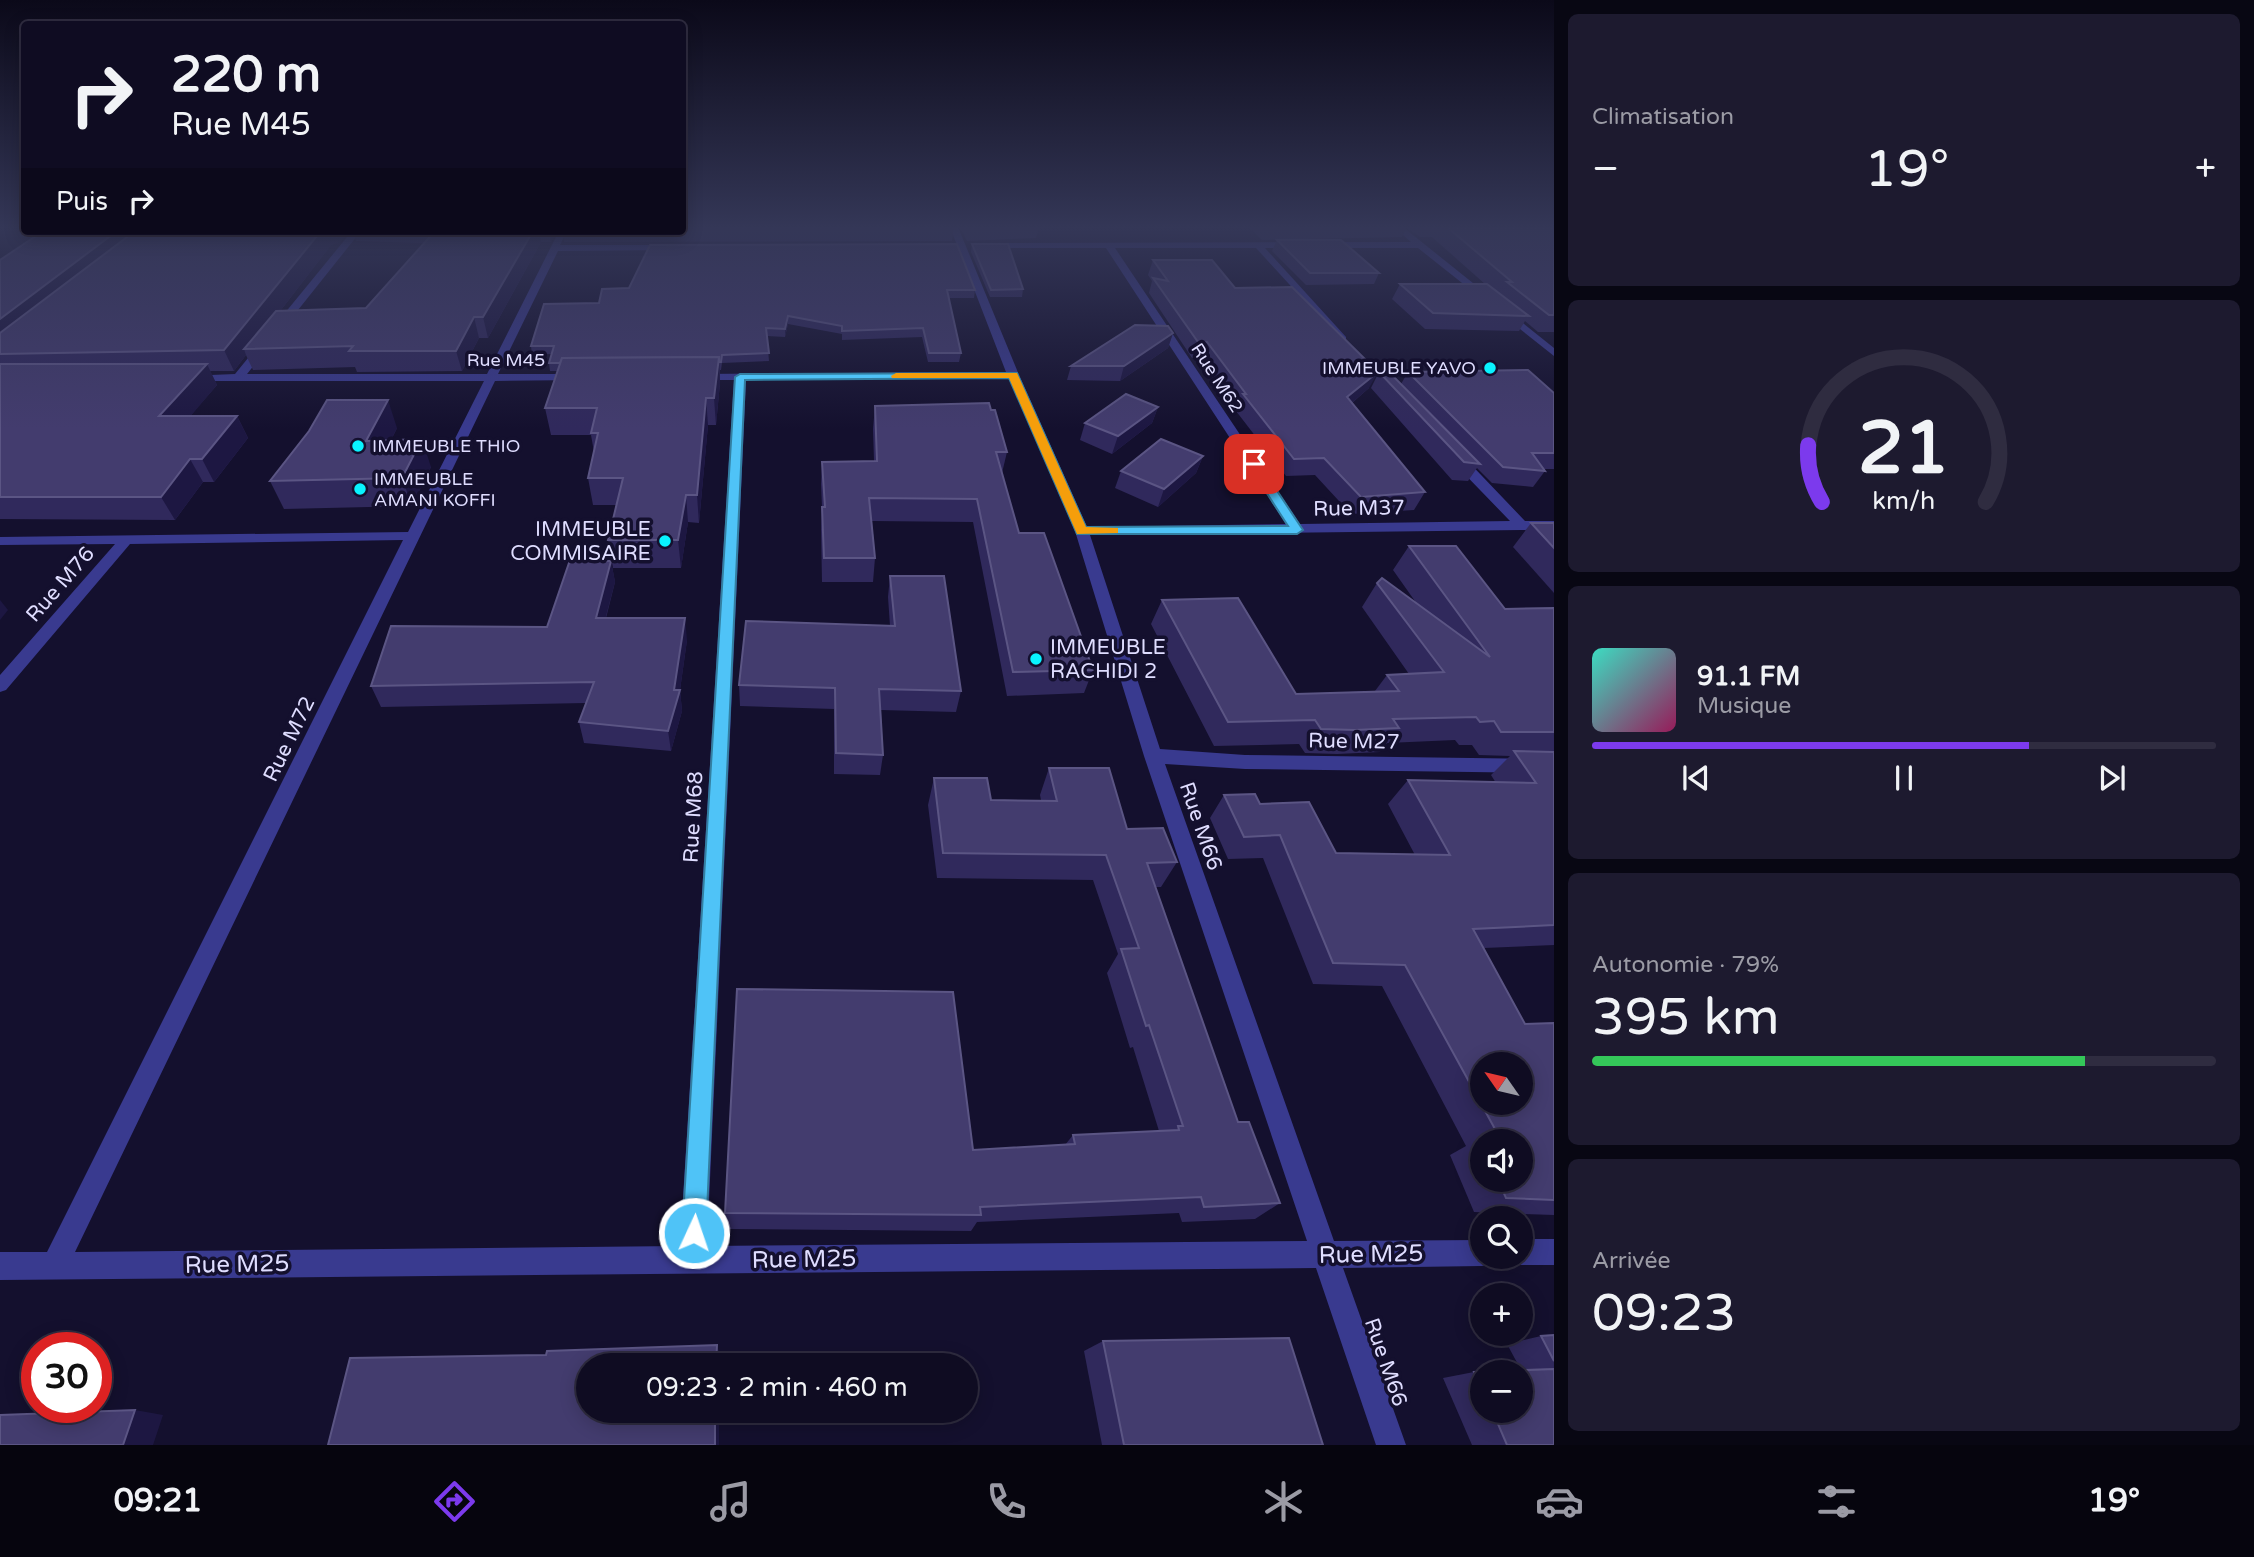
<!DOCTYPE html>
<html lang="fr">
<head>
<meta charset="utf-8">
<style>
	:root { --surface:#0f0c22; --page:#1d1a2f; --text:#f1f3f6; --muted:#9b9ba5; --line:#2f2c40; --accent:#7c3aed }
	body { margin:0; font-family:"Varela Round",sans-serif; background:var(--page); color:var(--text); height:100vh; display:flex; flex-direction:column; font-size:26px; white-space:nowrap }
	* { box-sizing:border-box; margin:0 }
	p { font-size:23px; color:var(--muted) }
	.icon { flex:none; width:38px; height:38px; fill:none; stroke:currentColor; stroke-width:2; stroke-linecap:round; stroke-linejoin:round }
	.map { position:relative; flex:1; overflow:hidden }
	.panel { display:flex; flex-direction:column; gap:14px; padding:14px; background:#080713; width:700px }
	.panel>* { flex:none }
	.banner { position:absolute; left:21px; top:21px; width:665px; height:214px; border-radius:7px; box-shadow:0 4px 18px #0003,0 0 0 2px var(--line); background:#0f0c22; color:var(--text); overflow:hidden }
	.needle { width:46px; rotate:304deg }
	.tools { position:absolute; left:1470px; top:1052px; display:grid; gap:14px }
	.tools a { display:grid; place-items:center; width:63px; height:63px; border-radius:50%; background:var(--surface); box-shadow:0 4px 18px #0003,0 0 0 2px var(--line); font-size:35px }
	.speed { position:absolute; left:21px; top:1332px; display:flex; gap:14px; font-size:35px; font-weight:700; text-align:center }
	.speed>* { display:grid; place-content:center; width:91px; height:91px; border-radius:50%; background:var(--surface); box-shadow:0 4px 18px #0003,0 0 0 2px var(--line); line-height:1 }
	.speed .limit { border:10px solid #d22; background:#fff; color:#111 }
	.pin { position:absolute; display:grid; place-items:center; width:60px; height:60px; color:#fff; margin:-30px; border-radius:14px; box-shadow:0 4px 10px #0006 }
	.me { position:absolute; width:77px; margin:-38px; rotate:3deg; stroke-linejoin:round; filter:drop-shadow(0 0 5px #0008) }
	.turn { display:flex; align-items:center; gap:24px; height:147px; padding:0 35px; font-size:32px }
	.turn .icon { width:91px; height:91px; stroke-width:2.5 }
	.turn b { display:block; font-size:49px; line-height:60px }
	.then { display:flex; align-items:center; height:66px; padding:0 35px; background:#0003; gap:14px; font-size:26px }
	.big { font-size:52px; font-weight:600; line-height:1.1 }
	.panel .card { flex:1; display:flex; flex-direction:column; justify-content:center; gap:10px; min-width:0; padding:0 24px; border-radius:10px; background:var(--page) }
	.panel .dial { align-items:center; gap:0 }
	.dial svg { height:182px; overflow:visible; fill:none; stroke:var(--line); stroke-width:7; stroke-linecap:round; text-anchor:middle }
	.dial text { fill:var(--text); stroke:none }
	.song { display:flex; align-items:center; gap:21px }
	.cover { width:84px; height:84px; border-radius:10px; background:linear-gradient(135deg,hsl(170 70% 55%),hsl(330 70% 35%)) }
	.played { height:7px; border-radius:4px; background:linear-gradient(90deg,var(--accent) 70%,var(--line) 70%) }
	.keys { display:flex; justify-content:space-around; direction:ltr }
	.heat { display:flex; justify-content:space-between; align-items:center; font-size:38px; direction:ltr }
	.charge { height:10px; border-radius:5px; background:linear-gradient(90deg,#34c759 79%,var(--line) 0) }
	.trip { position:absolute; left:576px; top:1353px; width:402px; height:70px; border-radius:35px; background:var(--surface); box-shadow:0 4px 18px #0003,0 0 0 2px var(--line); font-weight:600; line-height:70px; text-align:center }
	.tab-bar { display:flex; height:112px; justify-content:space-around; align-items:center; background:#06050e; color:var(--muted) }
	.tab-bar .icon { width:49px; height:49px }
	.tab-bar .selected { color:var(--accent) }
	.tab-bar b { font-size:32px; color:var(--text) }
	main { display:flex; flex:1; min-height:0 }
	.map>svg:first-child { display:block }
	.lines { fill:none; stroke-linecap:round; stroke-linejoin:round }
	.minor { fill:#393a8f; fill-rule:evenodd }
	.wall { fill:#30295c; fill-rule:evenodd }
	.shaded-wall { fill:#1d1742 }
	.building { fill:#433c6e; stroke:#5b5584; stroke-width:2; fill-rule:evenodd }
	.route { fill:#4fc3f7; stroke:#337fa1; stroke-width:2 }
	.slow { fill:#f59e0b }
	.poi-dot { fill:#09f3ff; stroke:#14102e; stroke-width:2.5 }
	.labels { text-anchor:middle; stroke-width:7; stroke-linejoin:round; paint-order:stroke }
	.far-street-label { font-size:18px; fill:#dfddff; stroke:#14102e }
	.far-poi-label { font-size:18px; fill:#dfddff; stroke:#14102e; text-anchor:start }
	.street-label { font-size:21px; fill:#dfddff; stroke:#14102e }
	.poi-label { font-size:21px; fill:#dfddff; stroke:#14102e; text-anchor:end }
	.near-street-label { font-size:24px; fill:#dfddff; stroke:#14102e }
</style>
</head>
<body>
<main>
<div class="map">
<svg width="1554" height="1445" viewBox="0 0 1554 1445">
	<rect width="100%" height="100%" fill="#14102e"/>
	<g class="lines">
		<g class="minor">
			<path d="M950 227H958L1019 375 1087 527 1286 524 1106 248H987L984 243 1411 242 1394 227H1403L1554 348V356L1418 248H1265L1346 337V341L1342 342 1256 248H1115L1300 524 1510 521 1451 460 1450 457 1456 453 1461 454 1525 521H1554V529L1522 530 1090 535 1160 749 1245 755 1554 759V773L1245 769 1165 764 1334 1241 1482 1240V1256H1494L1492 1263 1482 1266 1343 1268 1406 1445H1376L1316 1268 0 1280V1252H47L403 540 130 544 6 690 0 692V675L115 544 0 545V537L408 532 484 381H190L186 380V376L235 374 352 231H361L247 374H487L559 231H567L560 245H675L672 250 558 251 498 374H579L585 377 579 380 495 381 75 1252 680 1246 734 380H698L692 377 698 374 1006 372ZM1009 378 1075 531 1144 756 1307 1241 707 1246 746 380Z"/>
			<path d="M1521 1239H1554V1265H1521L1511 1262 1509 1256H1521Z"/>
		</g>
	</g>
	<g class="wall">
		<path d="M682 227H954L952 241 564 242 563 231H682Z"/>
		<path d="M960 227H1039L1036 238 967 241Z"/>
		<path d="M1249 227H1554V332H1538L1525 321 1519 331 1425 329 1392 299 1400 284H1485L1432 237H1420L1407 228 1402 237 1262 240Z"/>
		<path d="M353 231H557L551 242H541L488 338H479L462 371 357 372 355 367 253 370 246 355 234 371H210L217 385 190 416H237L248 438 214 482H203L175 520 0 519V260L341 241 331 245 281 310 366 308 424 243 356 241Z"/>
		<path d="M1277 240 1379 273 1374 284 1306 285 1272 251Z"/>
		<path d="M972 244 1023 289 1022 297H990L971 252Z"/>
		<path d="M1153 260 1235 288 1369 388 1352 403 1425 492 1414 510 1351 514 1315 475 1286 476 1236 411 1237 408 1201 358H1192L1149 293 1152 281 1148 275Z"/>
		<path d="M602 289 975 290 974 298H949L961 353 959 362H928L922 337 842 340V334L788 324 785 337 767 336 769 361 722 363 721 370H720V383L716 425H708L699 523 688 522 681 568H613L608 540 616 505H593L588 478 594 452 591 435H551L545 408 557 371H550L549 363 551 354 532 355 531 346 599 303Z"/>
		<path d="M1173 333 1168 348 1120 381 1067 380 1071 366Z"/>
		<path d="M1379 372 1401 384 1408 372 1554 393V469H1544L1545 471 1533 487 1492 483 1477 468 1468 481 1452 480 1371 388Z"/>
		<path d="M875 406 1007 452 1002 473 1019 533 1093 670 1084 693 1007 696 973 522 872 521 875 558 873 582H822L821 530 822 507 821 484 822 462 874 461 873 429Z"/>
		<path d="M1158 407 1152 423 1112 454 1080 440 1085 423Z"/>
		<path d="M397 428 391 440 431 467 412 506 284 509 270 481Z"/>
		<path d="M1203 456 1196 473 1158 507 1115 488 1121 471Z"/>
		<path d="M1531 523H1554V593L1513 547Z"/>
		<path d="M1409 546 1505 609 1554 608V945L1484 948 1525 1024 1554 1023V1215L1474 1212 1450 1155 1466 1146 1382 986 1313 984 1263 858 1228 859 1210 818 1224 795 1260 804 1336 853 1415 855 1388 804 1408 780 1496 783 1491 775 1510 756 1479 755 1472 745H1459L1455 740 1387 743 1380 752 1337 754 1305 753 1299 744 1214 746 1151 624 1162 600 1296 694 1375 691 1387 675 1409 674 1362 607 1377 583 1417 604 1393 570ZM1482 1141 1521 1180H1482Z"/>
		<path d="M611 561 615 582 606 618 687 640 680 690 682 711 671 751 584 743 579 722 586 703 381 707 371 686 547 627Z"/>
		<path d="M890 576 961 691 956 712 881 710 883 755 880 775 834 774V709L740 706 739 685 890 626 888 597Z"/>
		<path d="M1049 768 1127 829 1177 862 1161 887H1155L1238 1122 1280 1203 1255 1219 1182 1222 1179 1213 977 1222 971 1231 728 1229 725 1213 973 1150 1065 1145 1073 1135 1159 1131 1133 1047 1130 1048 1107 973 1118 954 1093 880 937 878 928 805 934 778 991 800H1041L1040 795Z"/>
		<path d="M1554 1335V1445H1472L1443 1378 1474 1372 1521 1370 1507 1344 1541 1336ZM1482 1372 1521 1410H1482Z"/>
		<path d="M1103 1341 1323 1445H1102L1084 1351Z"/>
	</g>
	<g class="shaded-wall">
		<path d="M67 231H143L0 350V319Z"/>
		<path d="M321 231H350L341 241 331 245 251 349H244L246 355 234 371 224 350Z"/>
		<path d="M533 231H539L541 242 488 338 483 317Z"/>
		<path d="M549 231H557L551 242Z"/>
		<path d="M788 316V324L785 337V329Z"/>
		<path d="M474 317 479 338 462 371 456 351Z"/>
		<path d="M1173 333 1168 348 1120 381 1124 366Z"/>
		<path d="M719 357 720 383 716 425 714 398Z"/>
		<path d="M207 364 217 385 172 438 159 416Z"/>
		<path d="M1378 372 1369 388 1339 414 1347 397Z"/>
		<path d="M706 398 708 425 699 523 697 495Z"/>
		<path d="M388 400 397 428 377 469 366 441Z"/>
		<path d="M1158 407 1152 423 1112 454 1118 436Z"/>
		<path d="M237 416 248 438 214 482 202 459Z"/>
		<path d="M422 439 431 467 412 506 402 478Z"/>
		<path d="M1203 456 1196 473 1158 507 1164 489Z"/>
		<path d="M190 459 203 482 175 520 161 497Z"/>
		<path d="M686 495 688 522 681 568 678 540Z"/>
		<path d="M611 561 615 582 600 639 596 618Z"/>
		<path d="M0 600 8 610 0 620Z"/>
		<path d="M685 618 687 640 680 690 682 711 671 751 668 731Z"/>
		<path d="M717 1345 720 1355V1365H716Z"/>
		<path d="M135 1410 163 1415 153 1445H123Z"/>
		<rect x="715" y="1410" width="4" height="35"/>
	</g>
	<g class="building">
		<path d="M1447 227H1554V315H1549L1507 282H1512Z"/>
		<path d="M58 231H117L0 319V260L39 234Z"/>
		<path d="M135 231H321L224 350 0 354V333Z"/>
		<path d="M435 231H533L483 317H474L456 351H349L353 346 244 349 276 311 366 308Z"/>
		<path d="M1277 240H1341L1379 273H1310Z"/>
		<path d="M957 244 975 290H947L961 353H929L923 328 842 331V326L788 316 785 329 766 328 769 353 722 355 721 362H719V357L562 358 560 363H549L554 346H531L544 304 599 303 602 289 629 288 650 245Z"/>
		<path d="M972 244H1008L1023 289 991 290Z"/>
		<path d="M1153 260H1212L1235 288 1292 287 1378 372 1347 397 1425 492 1361 497 1324 458 1294 459 1243 394H1246L1207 342H1198L1153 278 1168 281Z"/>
		<path d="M1400 284H1487L1529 316 1433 313Z"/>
		<path d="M1135 325 1168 326 1173 333 1124 366H1071Z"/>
		<path d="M719 357 714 398H706L697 495H686L678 540H608L623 478H588L598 433H591L597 408H545L562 358Z"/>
		<path d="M0 364H207L159 416H237L202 459H190L161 497H0Z"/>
		<path d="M1528 370 1554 393V453H1532L1545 471 1503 467 1408 372Z"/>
		<path d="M1379 372H1389L1480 464 1464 462Z"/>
		<path d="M1126 394 1158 407 1118 436 1085 423Z"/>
		<path d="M327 400H388L366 441 422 439 402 478 270 481 309 431Z"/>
		<path d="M989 403 991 410H995L1007 452H996L1019 533H1044L1093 670 1013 672 977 499 869 498 875 558H824L822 507H825L822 462 877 461 875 406Z"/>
		<path d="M1161 439 1203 456 1164 489 1121 471Z"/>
		<path d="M1531 523H1554V548Z"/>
		<path d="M1409 546H1456L1505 609 1554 608V732H1501L1494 721 1480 722 1476 717 1393 719 1399 728 1355 730 1321 729 1315 720 1228 722 1162 600 1238 598 1296 694 1399 691 1387 675 1444 672 1377 583 1382 578 1490 657Z"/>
		<path d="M570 560 611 561 596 618H685L674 690H680L668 731 579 722 594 682 371 686 391 626 547 627Z"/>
		<path d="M890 576H944L961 691 879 689 883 755 836 753 835 688 739 685 746 621 895 626Z"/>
		<path d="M1514 751 1554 752V925L1473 929 1525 1024 1554 1023V1200L1506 1198 1498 1180H1521V1141H1482V1145L1479 1139 1501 1140 1405 965 1333 963 1280 835 1244 837 1224 795 1255 794 1260 804 1309 802 1336 853 1450 855 1408 780 1536 783ZM1482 1064H1521V1102H1482Z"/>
		<path d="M1049 768H1109L1127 829 1163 828 1177 862 1147 863 1238 1122H1249L1280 1203 1204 1207 1201 1197 980 1207 981 1215 725 1213 737 989 953 992 973 1150 1075 1144 1073 1135 1179 1130 1178 1126H1183L1149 1025 1146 1026 1121 949 1139 948 1106 855 943 853 934 778H987L991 800 1057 801Z"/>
		<path d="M1554 1335V1361L1541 1336Z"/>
		<path d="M1289 1338 1323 1445H1124L1103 1341Z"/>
		<path d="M717 1345 716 1365H588V1410H715V1445H328L350 1358 546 1355 547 1351Z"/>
		<path d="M1554 1369V1445H1507L1492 1410H1521V1372H1482V1389L1474 1372Z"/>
		<path d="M135 1410 123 1445H0V1415Z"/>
	</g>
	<linearGradient id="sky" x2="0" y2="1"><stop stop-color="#0b0919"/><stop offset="0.53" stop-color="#343757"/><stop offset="1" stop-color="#343757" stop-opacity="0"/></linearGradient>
	<rect width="1554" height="429" fill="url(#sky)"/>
	<path class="route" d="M1017 373 1086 527 1288 526 1248 464 1254 461 1258 462 1303 530 1297 534H1077L1009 378 745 380 706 1233 703 1241 694 1245 685 1241 682 1233 735 377 740 374Z"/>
	<path class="slow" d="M896 373H1017L1086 527 1118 528V533L1077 534 1009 378H892L891 376Z"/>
	<g class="poi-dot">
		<circle cx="1490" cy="368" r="7"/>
		<circle cx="358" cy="446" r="7"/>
		<circle cx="360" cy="489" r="7"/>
		<circle cx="665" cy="541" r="7"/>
		<circle cx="1036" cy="659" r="7"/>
	</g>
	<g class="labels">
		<g class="far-street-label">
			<text x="506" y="366">Rue M45</text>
			<text transform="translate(1217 378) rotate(57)" y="6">Rue M62</text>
		</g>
		<g class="far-poi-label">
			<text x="1476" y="374" text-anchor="end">IMMEUBLE YAVO</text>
			<text x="372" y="452">IMMEUBLE THIO</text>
			<text x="374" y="485">IMMEUBLE<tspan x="374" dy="21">AMANI KOFFI</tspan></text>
		</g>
		<g class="street-label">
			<text transform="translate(1359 508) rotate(-1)" y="7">Rue M37</text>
			<text transform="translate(60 584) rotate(-49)" y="7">Rue M76</text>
			<text transform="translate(289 739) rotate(-64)" y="7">Rue M72</text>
			<text transform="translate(1354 741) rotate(1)" y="7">Rue M27</text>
			<text transform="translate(693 817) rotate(-87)" y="7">Rue M68</text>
			<text transform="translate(1201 826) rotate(71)" y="7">Rue M66</text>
			<text transform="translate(1386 1362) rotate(71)" y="7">Rue M66</text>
		</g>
		<g class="poi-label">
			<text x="651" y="536">IMMEUBLE<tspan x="651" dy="24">COMMISAIRE</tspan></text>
			<text x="1050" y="654" text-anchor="start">IMMEUBLE<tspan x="1050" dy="24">RACHIDI 2</tspan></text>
		</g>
		<g class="near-street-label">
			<text transform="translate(1371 1254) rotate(-1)" y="8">Rue M25</text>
			<text transform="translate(804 1259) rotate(-1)" y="8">Rue M25</text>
			<text transform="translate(237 1264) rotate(-1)" y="8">Rue M25</text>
		</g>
	</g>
</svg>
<div class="tools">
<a><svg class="needle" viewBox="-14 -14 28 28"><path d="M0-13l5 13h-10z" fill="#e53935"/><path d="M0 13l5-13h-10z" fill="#9b9ba5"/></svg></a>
<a><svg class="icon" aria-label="sound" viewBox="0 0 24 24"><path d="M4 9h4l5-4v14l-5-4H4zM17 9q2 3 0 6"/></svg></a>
<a><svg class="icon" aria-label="search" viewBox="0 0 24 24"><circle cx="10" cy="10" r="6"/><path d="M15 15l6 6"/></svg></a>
<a>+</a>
<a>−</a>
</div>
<div class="speed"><div class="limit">30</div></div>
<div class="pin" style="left:1254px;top:464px;background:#d93025"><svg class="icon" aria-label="arrive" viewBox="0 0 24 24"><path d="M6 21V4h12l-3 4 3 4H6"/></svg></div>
<svg class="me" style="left:694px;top:1233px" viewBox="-20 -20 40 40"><circle r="17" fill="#4fc3f7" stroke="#fff" stroke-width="3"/><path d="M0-11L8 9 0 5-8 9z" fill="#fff"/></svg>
<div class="trip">09:23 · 2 min · 460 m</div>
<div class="banner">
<div class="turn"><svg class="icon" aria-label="right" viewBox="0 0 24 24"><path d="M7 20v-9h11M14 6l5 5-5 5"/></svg><div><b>220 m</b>Rue M45</div></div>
<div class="then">Puis<svg class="icon" aria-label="right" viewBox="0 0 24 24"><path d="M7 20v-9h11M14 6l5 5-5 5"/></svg></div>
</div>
</div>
<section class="panel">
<div class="card"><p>Climatisation</p>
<div class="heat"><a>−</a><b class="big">19°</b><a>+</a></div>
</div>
<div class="card dial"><svg viewBox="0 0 100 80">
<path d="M14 69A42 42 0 1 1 86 69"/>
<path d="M14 69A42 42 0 0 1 8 44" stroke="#7c3aed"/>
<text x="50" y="56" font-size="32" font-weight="700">21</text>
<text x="50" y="72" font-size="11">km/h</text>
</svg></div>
<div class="card">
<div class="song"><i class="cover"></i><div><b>91.1 FM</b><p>Musique</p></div></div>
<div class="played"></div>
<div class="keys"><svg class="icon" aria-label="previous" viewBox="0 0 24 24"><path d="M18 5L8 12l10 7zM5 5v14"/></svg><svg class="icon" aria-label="pause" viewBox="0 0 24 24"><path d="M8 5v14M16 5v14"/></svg><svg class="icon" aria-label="next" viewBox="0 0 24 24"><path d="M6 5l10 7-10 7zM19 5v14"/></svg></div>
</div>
<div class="card"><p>Autonomie · 79%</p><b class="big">395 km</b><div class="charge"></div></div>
<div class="card"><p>Arrivée</p><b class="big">09:23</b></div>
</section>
</main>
<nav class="tab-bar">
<b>09:21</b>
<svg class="icon selected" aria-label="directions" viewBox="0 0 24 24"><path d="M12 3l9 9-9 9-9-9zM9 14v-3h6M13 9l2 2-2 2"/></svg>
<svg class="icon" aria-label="music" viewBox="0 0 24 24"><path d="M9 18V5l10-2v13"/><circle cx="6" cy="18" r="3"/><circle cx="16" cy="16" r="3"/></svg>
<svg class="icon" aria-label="phone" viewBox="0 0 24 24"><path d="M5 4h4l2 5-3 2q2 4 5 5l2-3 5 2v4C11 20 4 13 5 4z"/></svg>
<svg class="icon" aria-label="climate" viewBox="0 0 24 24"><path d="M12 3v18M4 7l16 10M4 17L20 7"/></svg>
<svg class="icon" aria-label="car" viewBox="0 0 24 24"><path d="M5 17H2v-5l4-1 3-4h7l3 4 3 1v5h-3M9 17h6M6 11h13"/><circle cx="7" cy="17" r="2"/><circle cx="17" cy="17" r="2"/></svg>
<svg class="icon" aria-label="filters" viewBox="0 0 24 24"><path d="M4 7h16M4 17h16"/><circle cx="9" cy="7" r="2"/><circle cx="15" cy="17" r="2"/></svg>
<b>19°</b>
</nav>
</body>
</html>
